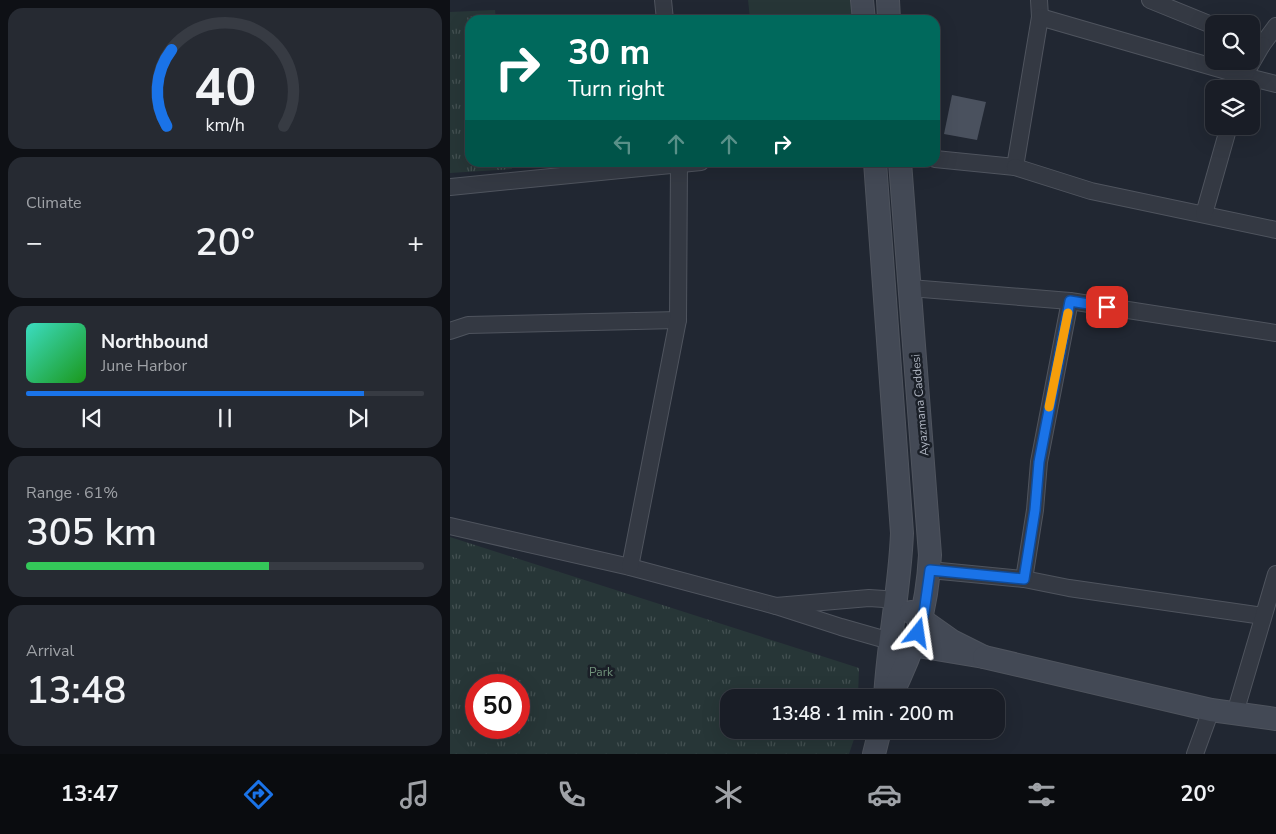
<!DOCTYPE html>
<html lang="en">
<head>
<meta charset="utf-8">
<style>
	:root { --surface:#191d26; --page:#262a32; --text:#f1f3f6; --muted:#9fa2a7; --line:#373b43; --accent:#1a73e8 }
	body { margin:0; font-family:"Nunito Sans",sans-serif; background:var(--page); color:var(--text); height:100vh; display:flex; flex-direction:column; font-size:19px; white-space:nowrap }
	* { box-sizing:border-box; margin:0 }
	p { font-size:16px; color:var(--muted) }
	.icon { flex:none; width:28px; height:28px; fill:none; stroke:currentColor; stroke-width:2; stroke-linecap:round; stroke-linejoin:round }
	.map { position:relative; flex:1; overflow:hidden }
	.drawer { display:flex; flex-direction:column; gap:8px; padding:8px; background:#0e1015; width:450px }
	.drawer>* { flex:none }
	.hud { position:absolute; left:15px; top:15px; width:475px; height:152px; border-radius:15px; box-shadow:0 5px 20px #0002,0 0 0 1px var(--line); background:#00695c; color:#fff; overflow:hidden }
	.tools { position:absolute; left:755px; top:15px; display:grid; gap:10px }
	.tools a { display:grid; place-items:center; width:55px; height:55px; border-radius:10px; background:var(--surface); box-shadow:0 5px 20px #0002,0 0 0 1px var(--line); font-size:25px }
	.speed { position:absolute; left:15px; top:674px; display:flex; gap:10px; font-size:25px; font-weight:700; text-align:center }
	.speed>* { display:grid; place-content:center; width:65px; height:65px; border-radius:50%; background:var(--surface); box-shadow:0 5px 20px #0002,0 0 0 1px var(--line); line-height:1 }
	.speed .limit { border:8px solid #d22; background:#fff; color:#111 }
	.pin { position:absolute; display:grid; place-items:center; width:42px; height:42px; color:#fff; margin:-21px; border-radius:10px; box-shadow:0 2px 8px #0006 }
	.me { position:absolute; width:55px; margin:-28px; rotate:15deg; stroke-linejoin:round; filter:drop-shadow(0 0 4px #0008) }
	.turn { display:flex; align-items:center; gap:18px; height:105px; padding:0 20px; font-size:22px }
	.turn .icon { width:65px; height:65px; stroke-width:2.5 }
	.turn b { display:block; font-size:35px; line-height:42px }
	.lanes { display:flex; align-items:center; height:48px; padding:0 20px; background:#0003; justify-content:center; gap:25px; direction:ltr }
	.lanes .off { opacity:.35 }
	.big { font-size:38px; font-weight:600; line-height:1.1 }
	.drawer .card { flex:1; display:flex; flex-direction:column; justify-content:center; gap:8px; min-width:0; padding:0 18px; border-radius:15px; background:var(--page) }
	.drawer .dial { align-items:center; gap:0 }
	.dial svg { height:130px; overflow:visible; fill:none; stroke:var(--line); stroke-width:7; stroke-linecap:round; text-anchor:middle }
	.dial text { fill:var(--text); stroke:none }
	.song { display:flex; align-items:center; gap:15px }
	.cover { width:60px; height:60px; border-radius:8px; background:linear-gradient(135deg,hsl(170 70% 55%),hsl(120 70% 35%)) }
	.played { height:5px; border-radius:2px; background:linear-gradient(90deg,var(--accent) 85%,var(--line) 85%) }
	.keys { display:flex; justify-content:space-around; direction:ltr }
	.heat { display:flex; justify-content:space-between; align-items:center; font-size:28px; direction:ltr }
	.charge { height:8px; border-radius:4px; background:linear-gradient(90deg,#34c759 61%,var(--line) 0) }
	.trip { position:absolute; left:270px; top:689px; width:285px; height:50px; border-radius:15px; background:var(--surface); box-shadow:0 5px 20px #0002,0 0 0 1px var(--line); font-weight:600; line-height:50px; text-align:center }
	.tab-bar { display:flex; height:80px; justify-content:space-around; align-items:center; background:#0a0c0f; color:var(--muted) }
	.tab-bar .icon { width:35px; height:35px }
	.tab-bar .on { color:var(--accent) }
	.tab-bar b { font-size:22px; color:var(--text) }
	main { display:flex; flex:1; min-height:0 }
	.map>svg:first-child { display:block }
	.grass { fill:#273637 }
	.park { fill:url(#park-tufts); fill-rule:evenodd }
	.building { fill:#4a515e }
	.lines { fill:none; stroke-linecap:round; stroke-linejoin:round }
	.street-casing { stroke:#4f545e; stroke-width:18 }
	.secondary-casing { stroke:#4f545e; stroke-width:24 }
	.street { stroke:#343943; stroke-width:16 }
	.secondary { stroke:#434955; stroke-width:22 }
	.route-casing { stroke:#114b97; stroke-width:12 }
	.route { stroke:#1a73e8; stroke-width:9 }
	.slow { stroke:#f59e0b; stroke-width:9 }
	.labels { text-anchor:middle; stroke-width:5; stroke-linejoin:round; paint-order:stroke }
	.street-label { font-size:12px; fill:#aeb4c0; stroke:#1a1f27 }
	.park-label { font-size:12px; fill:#71927b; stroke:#1a1f27 }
</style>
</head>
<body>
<main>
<section class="drawer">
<div class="card dial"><svg viewBox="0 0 100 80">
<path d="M14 69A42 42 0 1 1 86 69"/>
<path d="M14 69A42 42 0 0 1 17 22" stroke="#1a73e8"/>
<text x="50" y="56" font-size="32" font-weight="700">40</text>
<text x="50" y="72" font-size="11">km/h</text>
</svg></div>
<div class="card"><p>Climate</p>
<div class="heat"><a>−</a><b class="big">20°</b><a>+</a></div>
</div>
<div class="card">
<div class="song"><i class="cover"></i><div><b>Northbound</b><p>June Harbor</p></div></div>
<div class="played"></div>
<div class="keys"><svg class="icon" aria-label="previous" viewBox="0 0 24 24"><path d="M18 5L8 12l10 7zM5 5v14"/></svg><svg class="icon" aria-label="pause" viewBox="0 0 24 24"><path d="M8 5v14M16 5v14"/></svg><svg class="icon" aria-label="next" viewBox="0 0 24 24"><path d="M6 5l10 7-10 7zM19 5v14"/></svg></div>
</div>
<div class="card"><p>Range · 61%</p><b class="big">305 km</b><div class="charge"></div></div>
<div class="card"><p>Arrival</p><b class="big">13:48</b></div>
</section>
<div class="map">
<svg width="826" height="754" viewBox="0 0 826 754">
	<defs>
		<pattern id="park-tufts" width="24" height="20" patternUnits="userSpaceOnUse" patternTransform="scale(1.25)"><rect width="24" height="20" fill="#273637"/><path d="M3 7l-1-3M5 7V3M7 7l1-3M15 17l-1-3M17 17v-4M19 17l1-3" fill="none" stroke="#445152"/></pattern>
	</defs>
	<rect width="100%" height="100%" fill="#212732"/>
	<path class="grass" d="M298 0H402L403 20H300Z"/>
	<g class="park">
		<path d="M45 10 46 20H20V162L61 163 62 169 0 173V12Z"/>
		<path d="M0 537 409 668 408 697 279 698V730H407L399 754H0ZM26 685H69V728H26Z"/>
	</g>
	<path class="building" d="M502 95 536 102 527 140 494 134Z"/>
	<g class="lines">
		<g class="street-casing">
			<g id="street">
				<path d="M213 0 215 20"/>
				<path d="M589 0 590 17"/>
				<path d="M700 0 764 26"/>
				<path d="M801 41 812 45 826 26"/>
				<path d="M791 89 794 76 826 84"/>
				<path d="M485 159 565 167 590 17 794 76 812 45"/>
				<path d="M565 167 641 191 826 230"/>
				<path d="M0 187 251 162"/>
				<path d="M754 214 779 126"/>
				<path d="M460 288 620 301 826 333"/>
				<path d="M0 331 18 325 228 320"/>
				<path d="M0 526 180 567 326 606"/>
				<path d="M180 567 228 320 229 162"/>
				<path d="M480 570 574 579 619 588 813 616"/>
				<path d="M574 579 585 510 589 462 620 301"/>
				<path d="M440 641 391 627 326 606 419 598 434 599 446 603"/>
				<path d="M785 713 826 574"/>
				<path d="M745 754 761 710"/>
			</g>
		</g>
		<g class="secondary-casing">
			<g id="secondary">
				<path d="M412 0 414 20"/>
				<path d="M438 0 439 20"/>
				<path d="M425 162 452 533C450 588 438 642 435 698"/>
				<path d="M450 643 534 657 502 641 461 612"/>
				<path d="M534 657 761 710 826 719"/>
				<path d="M440 698C465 648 477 611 480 555L450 162"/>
				<path d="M424 754 430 730"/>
			</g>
		</g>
		<use href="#street" class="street"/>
		<use href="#secondary" class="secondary"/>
	</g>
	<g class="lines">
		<g class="route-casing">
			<path id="route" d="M468 633 474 613 480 570 574 579 585 510 589 462 620 301 657 307"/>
		</g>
		<use href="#route" class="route"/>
		<path class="slow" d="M599 407 618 313"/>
	</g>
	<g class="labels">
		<g class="street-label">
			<text transform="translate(470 405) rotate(-95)" y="4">Ayazmana Caddesi</text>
		</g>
		<g class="park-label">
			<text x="151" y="676">Park</text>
		</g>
	</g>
</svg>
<div class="tools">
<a><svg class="icon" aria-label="search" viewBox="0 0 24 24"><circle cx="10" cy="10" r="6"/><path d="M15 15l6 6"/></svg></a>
<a><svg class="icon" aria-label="layers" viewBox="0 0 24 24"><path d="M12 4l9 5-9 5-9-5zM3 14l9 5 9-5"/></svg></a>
</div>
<div class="speed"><div class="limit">50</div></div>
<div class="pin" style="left:657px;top:307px;background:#d93025"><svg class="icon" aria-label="arrive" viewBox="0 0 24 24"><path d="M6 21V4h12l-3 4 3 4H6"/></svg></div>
<svg class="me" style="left:468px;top:633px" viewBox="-20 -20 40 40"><path d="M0-17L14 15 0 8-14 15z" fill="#1a73e8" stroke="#fff" stroke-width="4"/></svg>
<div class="trip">13:48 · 1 min · 200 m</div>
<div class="hud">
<div class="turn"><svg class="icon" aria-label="right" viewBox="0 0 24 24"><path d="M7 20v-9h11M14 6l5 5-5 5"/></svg><div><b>30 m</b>Turn right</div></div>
<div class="lanes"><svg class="icon off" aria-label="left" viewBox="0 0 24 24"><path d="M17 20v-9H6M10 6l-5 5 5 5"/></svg><svg class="icon off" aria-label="ahead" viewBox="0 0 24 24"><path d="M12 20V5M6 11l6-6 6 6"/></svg><svg class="icon off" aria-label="ahead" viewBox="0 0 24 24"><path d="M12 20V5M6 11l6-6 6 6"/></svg><svg class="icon" aria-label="right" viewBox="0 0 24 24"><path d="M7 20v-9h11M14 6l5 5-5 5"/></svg></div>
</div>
</div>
</main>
<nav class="tab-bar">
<b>13:47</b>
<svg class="icon on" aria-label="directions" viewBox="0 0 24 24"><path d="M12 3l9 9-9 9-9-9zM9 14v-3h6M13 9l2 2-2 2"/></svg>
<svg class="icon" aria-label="music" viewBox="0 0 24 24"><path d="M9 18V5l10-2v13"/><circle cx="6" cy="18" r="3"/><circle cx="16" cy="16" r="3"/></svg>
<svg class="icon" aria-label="phone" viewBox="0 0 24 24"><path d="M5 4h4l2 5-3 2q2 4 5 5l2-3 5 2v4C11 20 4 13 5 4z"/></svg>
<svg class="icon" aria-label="climate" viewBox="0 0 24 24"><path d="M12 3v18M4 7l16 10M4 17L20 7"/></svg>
<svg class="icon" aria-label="car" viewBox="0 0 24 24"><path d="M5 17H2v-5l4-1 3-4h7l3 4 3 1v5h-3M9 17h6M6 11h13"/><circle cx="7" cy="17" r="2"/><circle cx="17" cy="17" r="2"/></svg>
<svg class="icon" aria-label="filters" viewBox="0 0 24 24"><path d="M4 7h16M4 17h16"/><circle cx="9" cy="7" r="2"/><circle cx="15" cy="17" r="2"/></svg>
<b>20°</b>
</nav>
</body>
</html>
